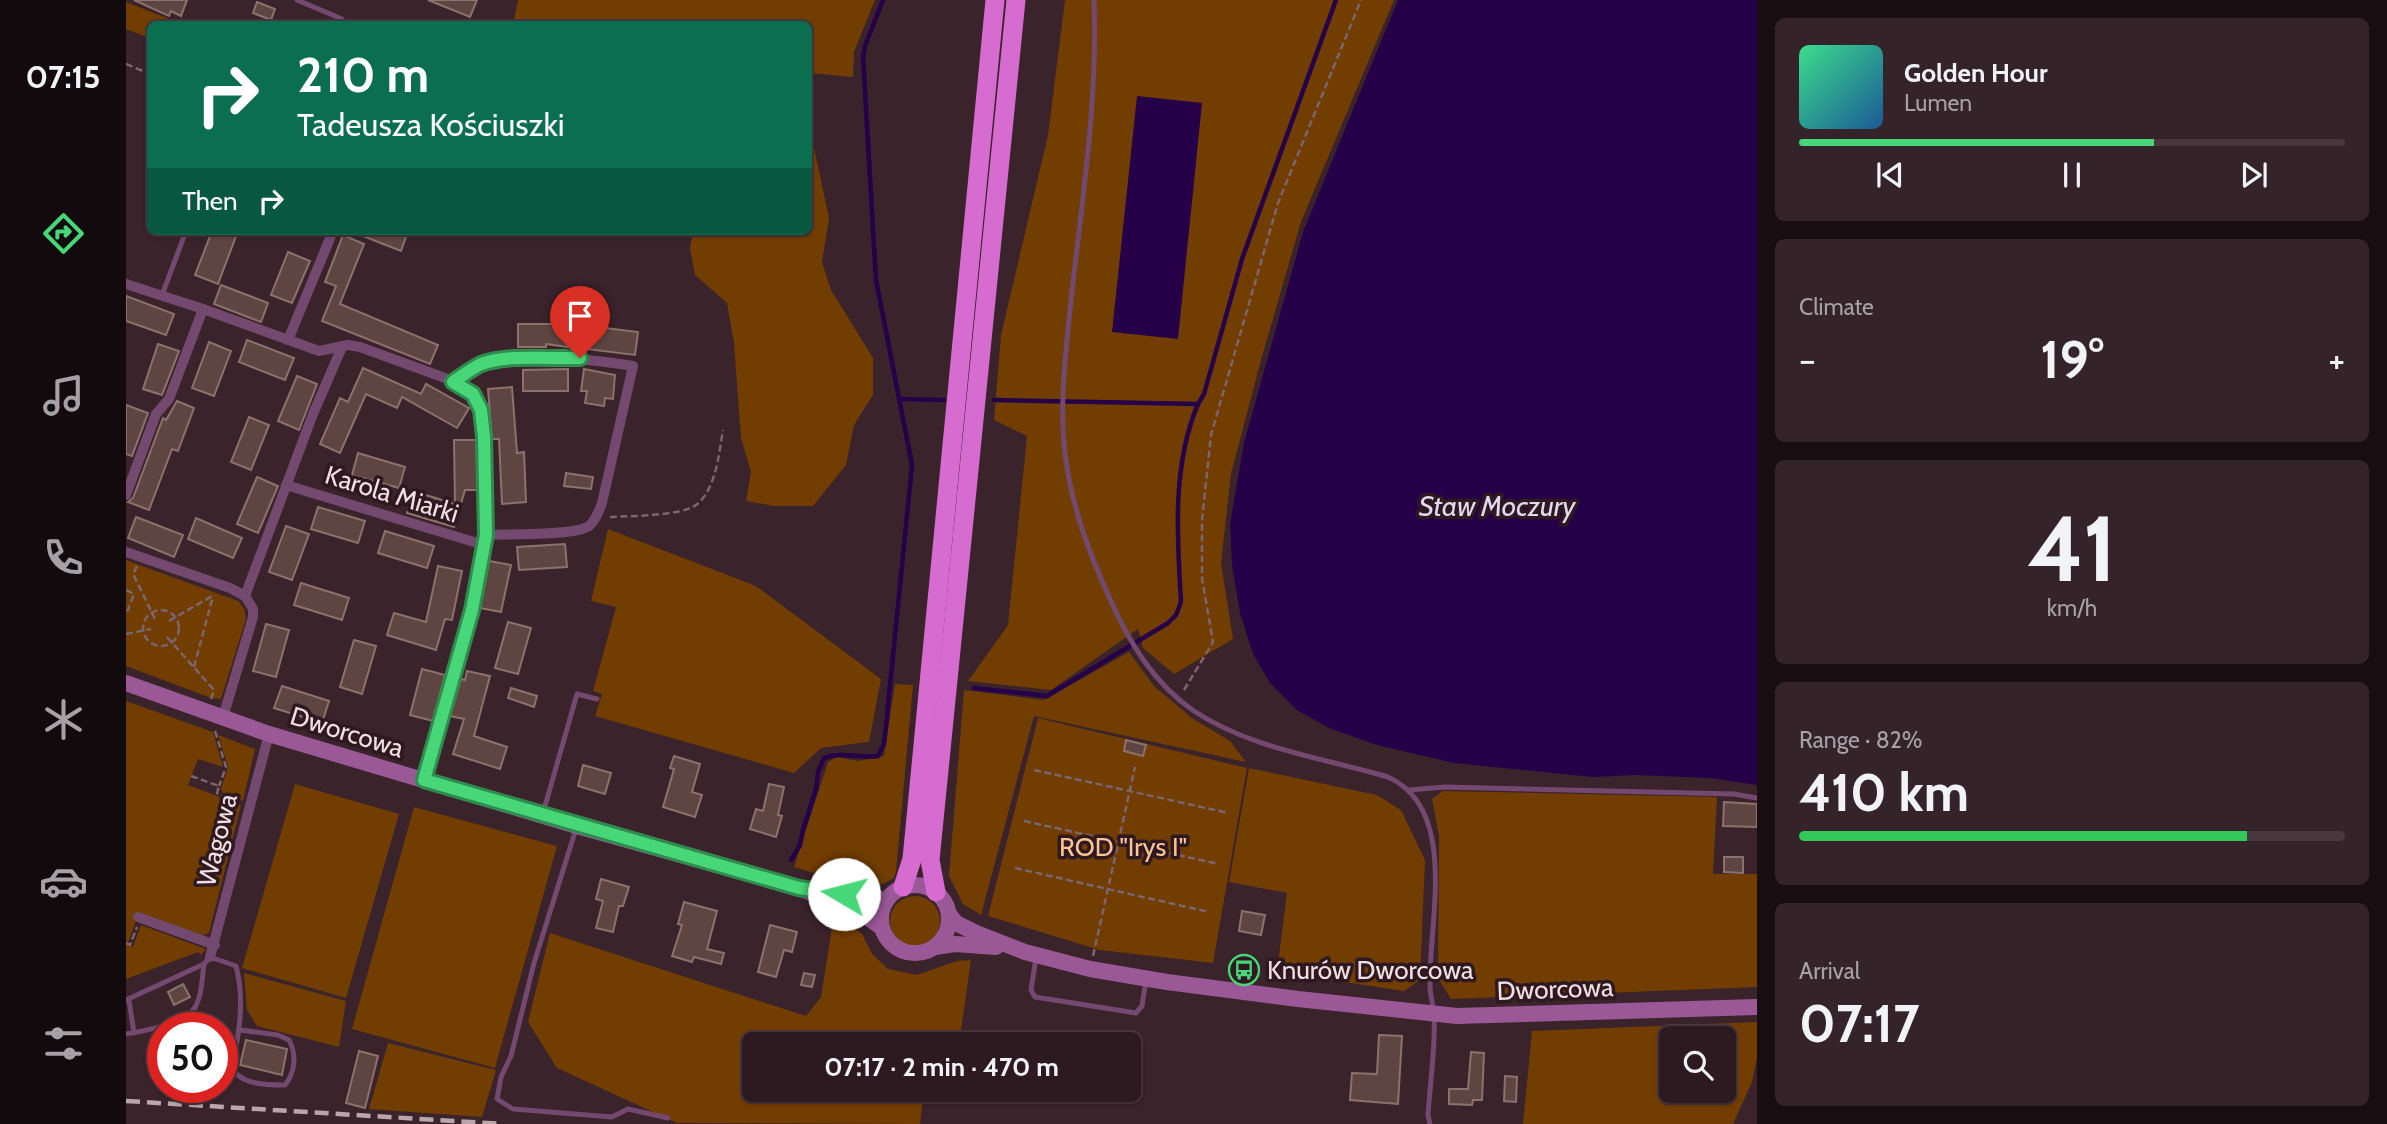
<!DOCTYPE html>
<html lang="en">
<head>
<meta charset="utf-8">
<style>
	:root { --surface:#2c1a20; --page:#342329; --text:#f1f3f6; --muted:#a6a1a5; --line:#48383e; --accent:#48d778 }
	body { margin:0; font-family:Cabin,sans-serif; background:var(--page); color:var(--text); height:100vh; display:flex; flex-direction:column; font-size:26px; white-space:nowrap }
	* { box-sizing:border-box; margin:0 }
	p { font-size:23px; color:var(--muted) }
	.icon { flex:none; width:38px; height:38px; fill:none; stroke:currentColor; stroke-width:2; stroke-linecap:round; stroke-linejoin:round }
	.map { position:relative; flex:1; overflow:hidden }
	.sheet { display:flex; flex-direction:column; gap:18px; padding:18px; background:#180e12; width:630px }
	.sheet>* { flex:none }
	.top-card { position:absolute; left:21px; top:21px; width:665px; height:214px; border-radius:10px; box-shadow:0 2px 5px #0004,0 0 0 2px var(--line); background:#0b6e4f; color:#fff; overflow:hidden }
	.tools { position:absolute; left:1533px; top:1026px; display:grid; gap:14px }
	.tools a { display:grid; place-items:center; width:77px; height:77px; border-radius:10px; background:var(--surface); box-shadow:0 2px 5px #0004,0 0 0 2px var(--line); font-size:35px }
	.speed { position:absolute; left:21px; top:1012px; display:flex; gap:14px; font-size:35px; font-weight:700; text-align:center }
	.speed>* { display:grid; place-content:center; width:91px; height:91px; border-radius:50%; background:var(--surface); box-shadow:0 2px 5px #0004,0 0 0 2px var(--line); line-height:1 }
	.speed .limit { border:10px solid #d22; background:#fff; color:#111 }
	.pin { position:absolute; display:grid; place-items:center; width:60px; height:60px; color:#fff; margin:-72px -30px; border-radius:50% 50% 50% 0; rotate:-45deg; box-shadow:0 0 7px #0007 }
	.pin .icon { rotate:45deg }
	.me { position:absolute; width:77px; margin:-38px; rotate:278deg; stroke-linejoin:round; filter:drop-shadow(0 0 5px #0008) }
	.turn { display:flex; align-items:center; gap:24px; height:147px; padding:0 35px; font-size:32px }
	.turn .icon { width:91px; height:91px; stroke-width:2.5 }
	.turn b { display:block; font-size:49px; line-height:60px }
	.then { display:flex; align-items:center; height:66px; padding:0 35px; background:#0003; gap:14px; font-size:26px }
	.big { font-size:52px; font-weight:800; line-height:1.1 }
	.sheet .tile { flex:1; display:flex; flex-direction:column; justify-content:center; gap:10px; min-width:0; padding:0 24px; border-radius:10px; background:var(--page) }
	.sheet .dial { align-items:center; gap:0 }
	.dial b { font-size:91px; line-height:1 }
	.song { display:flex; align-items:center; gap:21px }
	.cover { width:84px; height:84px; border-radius:10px; background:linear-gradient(135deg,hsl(150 70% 55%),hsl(210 70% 35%)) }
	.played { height:7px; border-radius:4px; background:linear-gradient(90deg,var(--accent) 65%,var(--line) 65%) }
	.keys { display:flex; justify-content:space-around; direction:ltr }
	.heat { display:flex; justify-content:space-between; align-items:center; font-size:38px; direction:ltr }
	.charge { height:10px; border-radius:5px; background:linear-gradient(90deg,#34c759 82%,var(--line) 0) }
	.trip { position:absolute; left:616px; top:1032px; width:399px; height:70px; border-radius:10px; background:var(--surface); box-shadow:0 2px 5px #0004,0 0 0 2px var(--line); font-weight:800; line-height:70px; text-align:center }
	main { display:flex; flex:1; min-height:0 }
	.tab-bar { display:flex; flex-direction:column; width:126px; justify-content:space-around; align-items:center; background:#120a0d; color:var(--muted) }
	.tab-bar .icon { width:49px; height:49px }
	.tab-bar .active { color:var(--accent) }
	.tab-bar b { font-size:32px; color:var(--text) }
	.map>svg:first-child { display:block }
	.green { fill:#723d00; fill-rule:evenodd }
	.water { fill:#250049 }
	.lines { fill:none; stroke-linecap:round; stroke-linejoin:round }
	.stream { stroke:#250049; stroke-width:4.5 }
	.building { fill:#5f4541; stroke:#8d716c; stroke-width:2 }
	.path { stroke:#7a666c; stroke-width:2.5; stroke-dasharray:7 3.5; stroke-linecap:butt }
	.lane { stroke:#734970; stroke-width:5 }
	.street { stroke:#734970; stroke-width:10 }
	.secondary { stroke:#9b5897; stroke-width:16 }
	.highway { stroke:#d66cd0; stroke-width:19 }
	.rail { stroke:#b9a7ac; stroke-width:4.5; stroke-dasharray:14 7; stroke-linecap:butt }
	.route-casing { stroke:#2f8c4e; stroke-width:18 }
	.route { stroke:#48d778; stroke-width:12 }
	.labels { text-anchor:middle; stroke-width:7; stroke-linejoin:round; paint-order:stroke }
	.street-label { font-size:26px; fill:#efdfe3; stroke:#2f1920 }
	.park-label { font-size:26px; fill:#fcc394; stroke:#2f1920 }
	.poi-label { font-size:26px; fill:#efdfe3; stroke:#2f1920; text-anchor:start }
	.water-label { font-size:28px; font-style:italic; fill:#e0d9ef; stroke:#2f1920 }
</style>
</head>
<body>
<main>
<nav class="tab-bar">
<b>07:15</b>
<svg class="icon active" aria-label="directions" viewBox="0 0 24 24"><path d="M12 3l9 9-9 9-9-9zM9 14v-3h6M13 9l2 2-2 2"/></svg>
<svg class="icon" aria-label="music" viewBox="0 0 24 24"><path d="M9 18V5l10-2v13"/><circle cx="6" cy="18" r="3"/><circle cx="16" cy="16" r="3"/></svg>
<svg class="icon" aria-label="phone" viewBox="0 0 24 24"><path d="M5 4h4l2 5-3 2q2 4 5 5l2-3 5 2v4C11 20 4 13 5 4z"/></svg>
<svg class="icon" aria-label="climate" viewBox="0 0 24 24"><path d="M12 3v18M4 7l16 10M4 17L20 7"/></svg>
<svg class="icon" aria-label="car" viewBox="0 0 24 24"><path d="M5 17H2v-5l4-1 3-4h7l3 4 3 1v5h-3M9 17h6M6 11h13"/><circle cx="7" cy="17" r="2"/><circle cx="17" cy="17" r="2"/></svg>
<svg class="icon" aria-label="filters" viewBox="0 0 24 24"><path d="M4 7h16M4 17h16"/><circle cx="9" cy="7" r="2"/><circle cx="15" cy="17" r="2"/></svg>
</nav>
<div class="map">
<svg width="1631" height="1124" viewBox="0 0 1631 1124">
	<rect width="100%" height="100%" fill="#3a232a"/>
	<g class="green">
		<path d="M392 0H749L728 52 727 77 683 73 682 24H387Z"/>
		<path d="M939 0H1268L1175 222 1135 360 1105 474 1095 563 1107 639 1048 674 1017 648 1012 629 925 690 842 681 882 625 901 436 868 420 875 335 922 135Z"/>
		<path d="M0 2 56 24H24V38L0 29Z"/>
		<path d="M683 124 703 218 696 262 705 290 747 358V395L728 425 720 465 687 506H648L620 501 625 472 615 438 608 343 601 303 569 275 564 248 567 231H682Z"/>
		<path d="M482 529 630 586 755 679 743 742 695 748 668 773 469 716 476 694 467 691 490 607 465 601Z"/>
		<path d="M0 560 112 601 118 608 120 619 95 699 85 698 0 666Z"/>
		<path d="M1003 652 1028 686 1066 718 1104 741 1120 762 908 716 855 915 837 904 823 876 838 690 918 700Z"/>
		<path d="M769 684 787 685 770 872 767 879 752 886 739 888 668 867 702 762 711 757 732 761 758 756Z"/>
		<path d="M0 701 87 732 97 767 72 759 62 785 115 805 83 933 75 936 13 913 1 945 7 947 15 925 80 949 75 955 72 952 0 979Z"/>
		<path d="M912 718 1121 768 1087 963 974 950 862 916Z"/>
		<path d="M92 735 129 749 117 801 97 793 95 789 102 767Z"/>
		<path d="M1123 768 1251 795 1275 810 1299 860 1294 980 1278 991 1151 972 1161 893 1103 882Z"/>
		<path d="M169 784 273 814 220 998 116 968Z"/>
		<path d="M1317 791 1591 797 1587 874H1631V987L1325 999 1312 978 1313 836 1306 799Z"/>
		<path d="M288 807 431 846 369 1068 226 1029Z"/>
		<circle cx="789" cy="921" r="25"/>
		<path d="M707 921 722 924 736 934 746 954 762 969 791 975 831 961 845 960 833 1045H628V1090H798L794 1124 551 1123 431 1068 402 1022 424 933 680 1016 695 997Z"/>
		<path d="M118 973 220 1001 213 1047 131 1026 121 1010Z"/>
		<path d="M1631 1022V1057L1626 1082 1607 1124H1397L1406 1031ZM1545 1038H1598V1090H1545Z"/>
		<path d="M262 1043 370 1070 356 1117 243 1109Z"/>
	</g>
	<g class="water">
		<path d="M1272 0H1631V785L1584 778 1509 775 1467 777 1328 763 1251 745 1203 728 1171 710 1144 683 1127 654 1114 613 1106 565 1104 524 1118 443 1177 232Z"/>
		<path d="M1011 96 1076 103 1052 339 986 332Z"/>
	</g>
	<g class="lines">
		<g class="stream">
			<path d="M773 399 818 400"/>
			<path d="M868 400 1072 404 1078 394 1116 259 1210 0"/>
			<path d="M848 688 921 696 1042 623 1050 615 1055 602C1051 536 1046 465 1072 404"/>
			<path d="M665 860 674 845 677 830 690 789 692 772 698 758C717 751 733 759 752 756L758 744 760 726 786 465 750 280 737 57 739 46 757 0"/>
		</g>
	</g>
	<g class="building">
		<path d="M8 0H61L55 16 45 11 43 16Z"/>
		<path d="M302 0H351L344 17Z"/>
		<path d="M131 2 149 9 145 20 127 13Z"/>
		<path d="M86 231H112L92 284 69 275Z"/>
		<path d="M224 231H257L268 235 270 231H282L275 251Z"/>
		<path d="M217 235 238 244 214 304 312 345 304 364 196 321 210 286 199 282Z"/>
		<path d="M162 252 184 261 166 303 145 295Z"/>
		<path d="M95 285 142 303 135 322 88 304Z"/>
		<path d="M0 296 48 314 40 335 0 321Z"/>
		<path d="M392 324H442V347L420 344V347H392Z"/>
		<path d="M463 326 512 332 509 355 460 349Z"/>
		<path d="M121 340 168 358 159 380 113 362Z"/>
		<path d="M83 342 105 351 88 396 66 388Z"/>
		<path d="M32 344 53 351 36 395 17 389Z"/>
		<path d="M237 368 295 394 300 384 343 408 331 428 276 397 271 408 240 394 214 453 194 444 214 398 222 402Z"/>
		<path d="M442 369V391H397V370Z"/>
		<path d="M458 369 489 375 487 399 479 398 478 406 459 403 461 391H455Z"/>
		<path d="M171 376 191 384 173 430 152 421Z"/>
		<path d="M386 387 391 453 398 452 400 502 376 504 373 439H366L362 389Z"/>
		<path d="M51 401 68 408 52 451 46 449 23 510 2 502 7 498 37 418 40 420Z"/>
		<path d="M0 405 22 413 6 456 0 454Z"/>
		<path d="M123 417 143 425 125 470 105 462Z"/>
		<path d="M328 440H350L352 490H339L328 527 281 513 287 491 329 504Z"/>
		<path d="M232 453 279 467 273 488 226 475Z"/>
		<path d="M440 473 467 477 465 489 438 486Z"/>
		<path d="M131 477 152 486 132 533 111 524Z"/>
		<path d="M192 507 239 521 232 543 185 529Z"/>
		<path d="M10 517 57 535 48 557 2 538Z"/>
		<path d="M70 518 116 538 107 558 62 539Z"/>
		<path d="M160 526 183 534 166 580 143 572Z"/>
		<path d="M259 531 308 546 301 568 252 553Z"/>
		<path d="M439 544 441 567 393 570 391 547Z"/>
		<path d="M363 561 385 565 375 612 354 608Z"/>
		<path d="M312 566 336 571 326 620 319 619 310 650 261 635 268 613 300 622Z"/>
		<path d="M175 583 223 598 216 620 168 605Z"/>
		<path d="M382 622 405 628 392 674 369 668Z"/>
		<path d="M140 624 163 630 150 677 127 671Z"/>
		<path d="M228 640 250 646 236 694 214 687Z"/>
		<path d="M296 669 319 675 307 721 284 715Z"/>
		<path d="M341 671 364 676 348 736 381 747 374 769 327 754 338 719 324 716 335 679 339 680Z"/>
		<path d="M156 686 203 701 196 723 148 708Z"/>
		<path d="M385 688 411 696 408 707 382 698Z"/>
		<path d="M1000 740 1020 745 1017 756 998 751Z"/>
		<path d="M548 756 574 764 566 792 576 795 569 817 537 807 548 769 544 768Z"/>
		<path d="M457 765 485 773 479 794 452 786Z"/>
		<path d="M643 784 658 787 652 815 656 816 650 837 624 829 630 809 637 811Z"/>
		<path d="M1598 802 1631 804V827L1597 826Z"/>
		<path d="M1598 857H1617V873L1598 872Z"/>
		<path d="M475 879 503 887 497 906H493L487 932 470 928 477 901 470 899Z"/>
		<path d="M558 902 591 911 581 949 598 953 595 964 568 957 566 962 546 956 556 925 552 924Z"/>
		<path d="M1116 911 1139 915 1135 935 1113 931Z"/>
		<path d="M644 925 671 932 666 952 658 950 650 977 632 972Z"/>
		<path d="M678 973 689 975 686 987 675 985Z"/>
		<path d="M57 984 64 997 48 1005 42 992Z"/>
		<path d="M1253 1035 1276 1036 1272 1104 1224 1100 1226 1073 1251 1074Z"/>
		<path d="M120 1040 161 1049 156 1075 114 1065Z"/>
		<path d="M233 1051 252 1056 239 1108 220 1103Z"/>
		<path d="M1345 1052 1358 1053 1356 1100H1347L1346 1105 1323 1104V1089H1342Z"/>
		<path d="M1379 1076 1391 1077 1390 1102 1378 1101Z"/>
		<path d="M52 1087H80V1100L51 1099Z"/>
	</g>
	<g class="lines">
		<g class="path">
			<path d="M0 64 24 74"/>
			<path d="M484 517C504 516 555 516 570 505 590 490 593 453 597 430"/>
			<path d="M11 566 7 574 29 619"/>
			<path d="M0 590 8 594 0 615"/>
			<circle cx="35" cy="628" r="18"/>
			<path d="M43 621 86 596"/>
			<path d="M0 634 25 629"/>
			<path d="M41 637 88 690 85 699"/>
			<path d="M68 667 87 596"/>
			<path d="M1058 690 1087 642 1076 578V520L1085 435 1152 203 1235 0"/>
			<path d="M89 731 100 767 93 786"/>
			<path d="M908 770 1103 813"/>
			<path d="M65 776 93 786 91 793 114 802"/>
			<path d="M898 821 1093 864"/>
			<path d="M889 868 1083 912"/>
			<path d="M0 943 4 945 11 927"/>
			<path d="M967 956 1009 767"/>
		</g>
		<g class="lane">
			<path d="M171 0 216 19"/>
			<path d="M968 0C972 100 956 201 945 300 940 351 933 402 939 453 945 504 962 551 984 599 1003 642 1028 684 1068 711 1125 749 1198 758 1262 777 1334 809 1302 925 1304 986 1304 995 1307 1004 1308 1013 1310 1044 1304 1084 1302 1115L1304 1124"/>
			<path d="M36 295 60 231"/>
			<path d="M1284 790 1318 787 1608 794 1631 798"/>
			<path d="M417 813 451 694 471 699"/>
			<path d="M450 829 408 963 385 1056 375 1077 371 1099 387 1109 486 1117 502 1109 542 1118"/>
			<path d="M910 958 905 990 909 997 1010 1013 1016 1006 1020 980"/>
			<path d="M0 1000 78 964 84 957 110 966C119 1000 113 1035 106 1067 113 1085 142 1085 159 1085 169 1073 171 1054 163 1040L152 1035 114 1030"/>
			<path d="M3 1000 8 1033"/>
			<path d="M0 1034C18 1031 58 1024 68 1009 76 997 76 978 78 964"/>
		</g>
		<g class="street">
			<path d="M0 284 77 309 193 351 222 345 234 347 319 378 342 390 353 404 357 425 361 525 358 545 346 610 298 780"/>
			<path d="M162 340 207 231"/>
			<path d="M327 382C336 376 345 369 355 365 391 350 468 360 507 366L476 503C473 511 470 520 463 526 450 536 380 534 360 535"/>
			<path d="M160 485 358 545"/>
			<path d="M0 495 30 414 43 399 77 309"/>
			<path d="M0 552 104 588 119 596"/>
			<path d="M97 717 127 617V609L119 596 187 414 216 347"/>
			<path d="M12 917 89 945"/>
			<path d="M84 957 143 734"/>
		</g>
		<g class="secondary">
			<path d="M0 683 143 734 451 826 673 888 734 912 755 927"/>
			<circle cx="789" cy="919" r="34"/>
			<path d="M694 891 761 900"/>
			<path d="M823 914 830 923 850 933 899 952 964 969 1041 982 1172 999 1331 1016 1631 1007"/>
			<path d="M809 947 829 944 870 947"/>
		</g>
		<g class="highway">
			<path d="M777 887 786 859 869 0"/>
			<path d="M810 892 804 860 890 0"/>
		</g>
		<path class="rail" d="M0 1101 377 1124"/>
	</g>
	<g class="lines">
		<g class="route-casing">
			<path id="route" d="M454 358C425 359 382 354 355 364 345 369 336 376 327 382L347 394 355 410 358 437 360 535 346 610 298 780 673 888 718 894"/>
		</g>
		<use href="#route" class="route"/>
	</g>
	<defs>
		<g id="bus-ring" transform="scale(1.575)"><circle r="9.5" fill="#2f1920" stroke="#48d778" stroke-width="1.5"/><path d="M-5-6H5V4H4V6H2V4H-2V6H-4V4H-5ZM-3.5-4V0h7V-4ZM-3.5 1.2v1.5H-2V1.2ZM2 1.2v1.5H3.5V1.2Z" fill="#48d778"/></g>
	</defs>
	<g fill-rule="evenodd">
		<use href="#bus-ring" x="1118" y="970"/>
	</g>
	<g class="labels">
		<g class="street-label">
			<text transform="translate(266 494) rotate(17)" y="9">Karola Miarki</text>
			<text transform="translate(221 732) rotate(17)" y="9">Dworcowa</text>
			<text transform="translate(91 840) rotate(-76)" y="9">Wagowa</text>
			<text transform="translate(1429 989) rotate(-2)" y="9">Dworcowa</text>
		</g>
		<g class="park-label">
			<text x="997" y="856">ROD "Irys I"</text>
		</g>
		<g class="poi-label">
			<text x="1141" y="979">Knurów Dworcowa</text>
		</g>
		<g class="water-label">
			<text x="1371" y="516">Staw Moczury</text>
		</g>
	</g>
</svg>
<div class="tools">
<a><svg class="icon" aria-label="search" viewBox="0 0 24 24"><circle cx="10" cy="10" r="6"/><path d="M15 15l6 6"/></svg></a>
</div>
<div class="speed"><div class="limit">50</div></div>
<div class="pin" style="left:454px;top:358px;background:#d93025"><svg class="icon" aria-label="arrive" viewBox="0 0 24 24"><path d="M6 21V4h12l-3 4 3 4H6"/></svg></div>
<svg class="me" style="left:718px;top:894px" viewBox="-20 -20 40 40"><circle r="19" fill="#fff"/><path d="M0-13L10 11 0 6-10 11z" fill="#48d778"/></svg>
<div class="trip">07:17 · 2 min · 470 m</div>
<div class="top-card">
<div class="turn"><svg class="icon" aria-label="right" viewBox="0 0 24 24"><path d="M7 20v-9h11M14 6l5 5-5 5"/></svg><div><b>210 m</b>Tadeusza Kościuszki</div></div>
<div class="then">Then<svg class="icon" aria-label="right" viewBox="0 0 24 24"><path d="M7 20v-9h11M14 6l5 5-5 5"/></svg></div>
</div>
</div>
<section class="sheet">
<div class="tile">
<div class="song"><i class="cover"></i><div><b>Golden Hour</b><p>Lumen</p></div></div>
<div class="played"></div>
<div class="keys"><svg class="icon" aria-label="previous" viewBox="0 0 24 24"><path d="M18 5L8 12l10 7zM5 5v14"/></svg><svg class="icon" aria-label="pause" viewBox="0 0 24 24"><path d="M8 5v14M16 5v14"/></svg><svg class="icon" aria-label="next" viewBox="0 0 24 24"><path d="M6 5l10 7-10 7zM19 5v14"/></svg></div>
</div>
<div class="tile"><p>Climate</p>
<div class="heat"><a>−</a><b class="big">19°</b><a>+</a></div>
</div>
<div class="tile dial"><b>41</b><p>km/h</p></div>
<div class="tile"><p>Range · 82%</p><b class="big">410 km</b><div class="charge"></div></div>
<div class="tile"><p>Arrival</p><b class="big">07:17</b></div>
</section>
</main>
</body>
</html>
